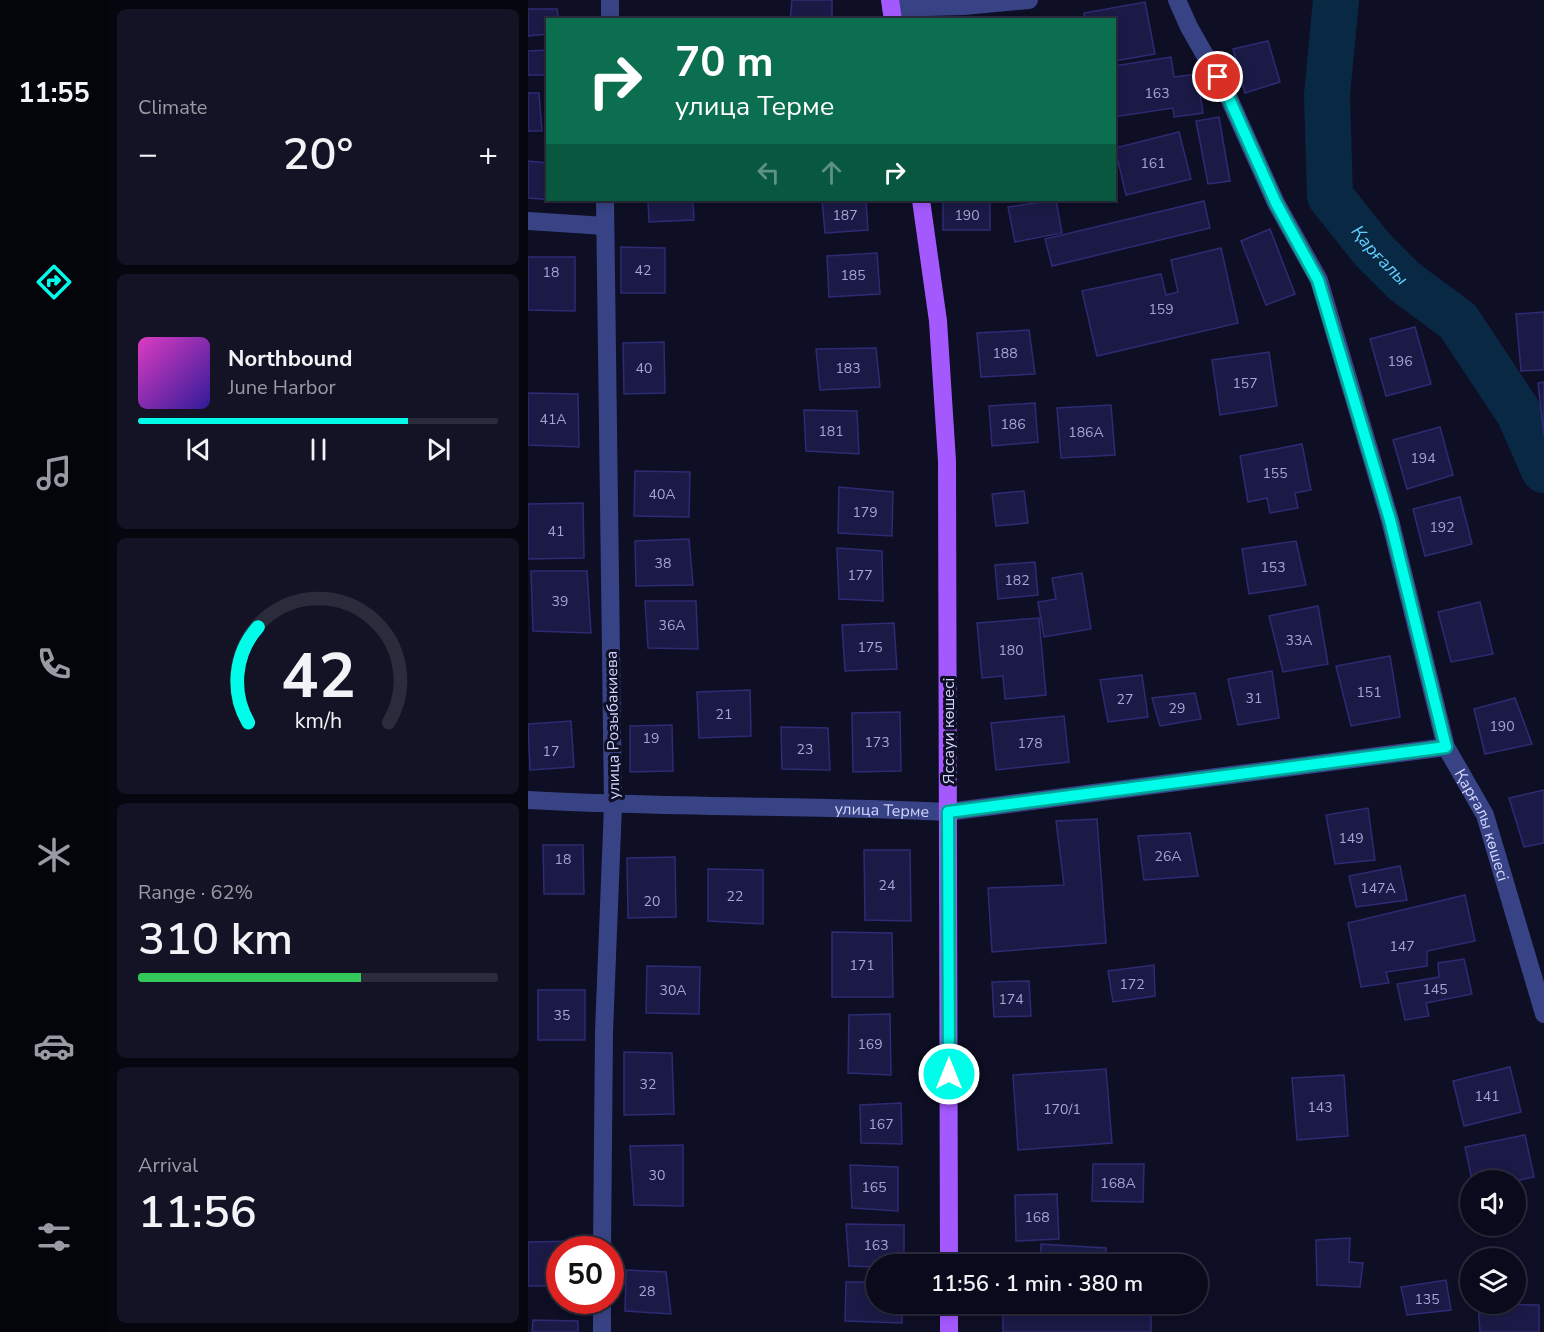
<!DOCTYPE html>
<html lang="en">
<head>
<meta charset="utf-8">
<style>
	:root { --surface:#0a0a1c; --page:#131325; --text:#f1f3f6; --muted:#999aa3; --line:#2a2b3b; --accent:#00fdea }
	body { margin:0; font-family:"Nunito Sans",sans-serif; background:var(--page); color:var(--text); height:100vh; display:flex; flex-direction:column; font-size:22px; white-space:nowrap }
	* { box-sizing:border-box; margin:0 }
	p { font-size:20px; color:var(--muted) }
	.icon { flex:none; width:33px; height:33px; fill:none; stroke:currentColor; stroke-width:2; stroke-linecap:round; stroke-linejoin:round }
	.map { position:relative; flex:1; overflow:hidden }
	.details { display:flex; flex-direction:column; gap:9px; padding:9px; background:#06060f; width:420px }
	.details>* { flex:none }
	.top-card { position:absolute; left:18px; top:18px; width:570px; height:183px; border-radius:0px; box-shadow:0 3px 9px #0003,0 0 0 2px var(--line); background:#0b6e4f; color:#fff; overflow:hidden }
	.tools { position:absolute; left:932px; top:1170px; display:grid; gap:12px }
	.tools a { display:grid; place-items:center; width:66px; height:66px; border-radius:50%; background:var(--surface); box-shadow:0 3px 9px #0003,0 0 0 2px var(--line); font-size:30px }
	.speed { position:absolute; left:18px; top:1236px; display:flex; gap:12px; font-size:30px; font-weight:700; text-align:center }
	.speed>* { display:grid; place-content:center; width:78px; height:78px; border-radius:50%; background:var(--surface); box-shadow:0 3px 9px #0003,0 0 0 2px var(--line); line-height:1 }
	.speed .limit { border:9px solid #d22; background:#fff; color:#111 }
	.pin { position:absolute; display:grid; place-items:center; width:51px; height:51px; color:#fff; margin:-26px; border:3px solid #fff; border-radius:50%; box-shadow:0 2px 6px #0007 }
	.me { position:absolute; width:66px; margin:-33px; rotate:0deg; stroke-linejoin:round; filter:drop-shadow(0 0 4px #0008) }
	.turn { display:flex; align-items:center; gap:21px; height:126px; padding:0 30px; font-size:27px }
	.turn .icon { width:78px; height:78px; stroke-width:2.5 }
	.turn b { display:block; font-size:42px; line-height:51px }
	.lanes { display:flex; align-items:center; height:57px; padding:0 30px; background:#0003; justify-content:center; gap:30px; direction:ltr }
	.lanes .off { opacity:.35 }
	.big { font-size:45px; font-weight:600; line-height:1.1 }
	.details .card { flex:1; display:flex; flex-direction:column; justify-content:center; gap:9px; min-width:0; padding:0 21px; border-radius:9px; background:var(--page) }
	.details .dial { align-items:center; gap:0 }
	.dial svg { height:156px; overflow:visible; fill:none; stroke:var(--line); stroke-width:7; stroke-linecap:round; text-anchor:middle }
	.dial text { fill:var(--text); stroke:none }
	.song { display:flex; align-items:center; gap:18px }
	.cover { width:72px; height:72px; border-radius:9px; background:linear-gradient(135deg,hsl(310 70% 55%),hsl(250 70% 35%)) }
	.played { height:6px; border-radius:3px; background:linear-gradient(90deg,var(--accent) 75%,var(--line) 75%) }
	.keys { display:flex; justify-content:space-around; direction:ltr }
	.heat { display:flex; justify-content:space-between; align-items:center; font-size:33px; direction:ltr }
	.charge { height:9px; border-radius:4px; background:linear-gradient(90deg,#34c759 62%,var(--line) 0) }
	.trip { position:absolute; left:338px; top:1254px; width:342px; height:60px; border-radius:30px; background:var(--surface); box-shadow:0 3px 9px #0003,0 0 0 2px var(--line); font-weight:600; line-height:60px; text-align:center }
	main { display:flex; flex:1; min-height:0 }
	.dock { display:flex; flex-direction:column; width:108px; justify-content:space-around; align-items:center; background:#04040b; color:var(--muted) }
	.dock .icon { width:42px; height:42px }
	.dock .active { color:var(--accent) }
	.dock b { font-size:27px; color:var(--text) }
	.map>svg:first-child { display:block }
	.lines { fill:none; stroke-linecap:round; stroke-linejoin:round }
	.river { stroke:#092843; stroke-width:46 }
	.building { fill:#1b1a46; stroke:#2d2b73; stroke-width:1.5 }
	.minor { stroke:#384385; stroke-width:18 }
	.major { stroke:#a459ff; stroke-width:18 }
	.route-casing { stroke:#00a498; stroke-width:15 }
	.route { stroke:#00fdea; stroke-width:10 }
	.labels { text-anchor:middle; stroke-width:6; stroke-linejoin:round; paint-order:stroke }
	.number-label { font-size:14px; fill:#a4a6d1 }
	.street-label { font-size:16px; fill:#d2d5ff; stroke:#0e0e25 }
	.water-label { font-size:18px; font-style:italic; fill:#60d1ff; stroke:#0e0e25 }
</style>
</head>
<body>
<main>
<nav class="dock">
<b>11:55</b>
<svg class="icon active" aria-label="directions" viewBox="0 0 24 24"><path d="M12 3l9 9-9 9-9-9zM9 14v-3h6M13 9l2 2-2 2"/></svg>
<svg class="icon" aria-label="music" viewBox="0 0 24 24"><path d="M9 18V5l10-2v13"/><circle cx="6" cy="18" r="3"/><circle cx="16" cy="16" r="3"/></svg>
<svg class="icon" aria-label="phone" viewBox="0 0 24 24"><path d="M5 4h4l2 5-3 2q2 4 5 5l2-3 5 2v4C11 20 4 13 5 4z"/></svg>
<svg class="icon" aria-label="climate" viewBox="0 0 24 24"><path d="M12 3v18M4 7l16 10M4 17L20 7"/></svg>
<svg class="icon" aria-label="car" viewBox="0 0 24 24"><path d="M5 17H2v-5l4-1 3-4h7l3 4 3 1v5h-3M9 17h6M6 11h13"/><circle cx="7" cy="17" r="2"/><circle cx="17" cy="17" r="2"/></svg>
<svg class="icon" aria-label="filters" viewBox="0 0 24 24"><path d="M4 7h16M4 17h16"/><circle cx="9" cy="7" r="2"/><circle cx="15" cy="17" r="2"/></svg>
</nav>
<section class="details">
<div class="card"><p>Climate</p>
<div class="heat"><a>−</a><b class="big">20°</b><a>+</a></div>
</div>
<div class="card">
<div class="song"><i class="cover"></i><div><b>Northbound</b><p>June Harbor</p></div></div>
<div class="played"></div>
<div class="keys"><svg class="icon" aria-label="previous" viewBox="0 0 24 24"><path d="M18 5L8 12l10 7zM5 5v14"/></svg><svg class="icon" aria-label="pause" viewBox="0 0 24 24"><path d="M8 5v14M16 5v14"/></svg><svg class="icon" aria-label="next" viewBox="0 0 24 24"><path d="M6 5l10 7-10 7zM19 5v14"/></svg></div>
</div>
<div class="card dial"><svg viewBox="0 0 100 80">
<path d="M14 69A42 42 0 1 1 86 69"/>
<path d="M14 69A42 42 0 0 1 19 20" stroke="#00fdea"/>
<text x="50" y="56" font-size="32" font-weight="700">42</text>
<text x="50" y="72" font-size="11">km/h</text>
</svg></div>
<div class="card"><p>Range · 62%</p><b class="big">310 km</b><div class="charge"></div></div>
<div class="card"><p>Arrival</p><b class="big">11:56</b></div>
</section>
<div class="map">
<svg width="1016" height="1332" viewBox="0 0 1016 1332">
	<rect width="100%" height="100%" fill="#0e0e25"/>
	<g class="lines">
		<path class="river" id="s1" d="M808 0 799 95 802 196 845 250 876 281 930 321 991 413 1016 470"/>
	</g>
	<g class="building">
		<path d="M264 0H304V20H262Z"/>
		<path d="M617 2 627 54 586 61V20H557L556 13Z"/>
		<path d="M0 9H29L31 20H20V34L0 36Z"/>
		<path d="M740 41 752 82 717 93 705 49Z"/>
		<path d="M20 50V75H0V51Z"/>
		<path d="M643 57 646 77 669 74 675 113 646 117 645 108 586 117V66Z"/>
		<path d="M0 93H11L14 131H0Z"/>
		<path d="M691 117 702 181 680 184 668 121Z"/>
		<path d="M651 132 663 179 598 195 587 148Z"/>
		<path d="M0 161 20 163V200H26L0 198Z"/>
		<path d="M120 200H165L166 220 121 222Z"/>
		<path d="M294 200H338L340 230 297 233Z"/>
		<rect x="415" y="200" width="47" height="30"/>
		<path d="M528 200 534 233 487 242 480 207Z"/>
		<path d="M676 201 682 228 524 266 517 239Z"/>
		<path d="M742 229 767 294 738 305 713 241Z"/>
		<path d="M93 247 137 248V293H93Z"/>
		<path d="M693 248 710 323 569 356 554 291 633 274 638 295 650 292 643 260Z"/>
		<path d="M349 253 352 294 301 297 299 256Z"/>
		<path d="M0 257H47V311L0 310Z"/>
		<path d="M1016 312V370L993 371 988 314Z"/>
		<path d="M887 327 903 384 858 396 842 339Z"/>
		<path d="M501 330 507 374 453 377 449 333Z"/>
		<path d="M136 342 137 393 96 394 95 343Z"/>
		<path d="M348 348 352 387 292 390 288 349Z"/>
		<path d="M741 352 749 406 692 415 684 360Z"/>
		<path d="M1016 382V436L1010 383Z"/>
		<path d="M0 393 50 394 51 447 0 445Z"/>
		<path d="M507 403 510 442 464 446 461 406Z"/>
		<path d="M583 405 587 455 533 458 529 408Z"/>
		<path d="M276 410 329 411 331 454 278 451Z"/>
		<path d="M912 427 925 475 879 489 865 440Z"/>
		<path d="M774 444 783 490 767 493 770 508 742 513 739 498 720 502 712 456Z"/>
		<path d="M107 471 162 472 161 517 106 516Z"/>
		<path d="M311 487 365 492 364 536 310 533Z"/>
		<path d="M496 491 500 523 468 526 464 494Z"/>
		<path d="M932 497 944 544 897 556 885 509Z"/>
		<path d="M55 503 56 558 0 559V504Z"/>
		<path d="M161 539 165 585 108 586 107 541Z"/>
		<path d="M768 541 778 585 721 594 714 549Z"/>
		<path d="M309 548 354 551 355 601 311 599Z"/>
		<path d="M507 562 510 595 470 599 467 565Z"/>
		<path d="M3 571H59L63 633 5 631Z"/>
		<path d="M554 573 563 629 516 637 510 602 528 599 524 578Z"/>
		<path d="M117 601H168L170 649 120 648Z"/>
		<path d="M952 602 965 654 923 662 910 612Z"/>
		<path d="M790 606 800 664 755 672 741 616Z"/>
		<path d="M511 618 518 695 477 699 475 676 454 678 449 623Z"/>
		<path d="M366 623 369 669 317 671 314 625Z"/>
		<path d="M862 656 872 717 823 726 808 666Z"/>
		<path d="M744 671 751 718 710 725 700 679Z"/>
		<path d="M614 675 620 717 580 722 572 680Z"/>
		<path d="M222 690 223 736 171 738 169 692Z"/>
		<path d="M667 693 673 719 632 726 624 698Z"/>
		<path d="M987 698 1004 744 957 754 946 709Z"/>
		<path d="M372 712 373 771 325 772 324 713Z"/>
		<path d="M536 716 541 762 468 770 463 723Z"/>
		<path d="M43 721 46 767 2 770 0 724Z"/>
		<path d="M144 725 145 771 102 772V726Z"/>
		<path d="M253 727 300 728 302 770 254 769Z"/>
		<path d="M1016 790V843L996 847 981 798Z"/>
		<path d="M840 808 847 860 807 864 798 815Z"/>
		<path d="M569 819 578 943 464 952 460 888 536 885 528 821Z"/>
		<path d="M662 833 670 876 616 880 610 836Z"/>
		<path d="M15 845H55L56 894H16Z"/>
		<path d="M336 850H382L383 921 337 920Z"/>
		<path d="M147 857 148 917 100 918 99 858Z"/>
		<path d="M872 866 879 900 828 907 821 876Z"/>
		<path d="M180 869 235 870V924L180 921Z"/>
		<path d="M937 895 947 941 899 951V966L858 972 861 983 833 987 820 923Z"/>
		<path d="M304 932 364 933 365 997H304Z"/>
		<path d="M936 959 944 994 898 1003 901 1016 877 1020 869 984 911 977 910 963Z"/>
		<path d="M626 965 627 996 585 1002 580 971Z"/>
		<path d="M119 966 172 967 171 1014 118 1013Z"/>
		<path d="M501 981 503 1016 466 1017 464 982Z"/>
		<rect x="10" y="990" width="47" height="50"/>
		<path d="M362 1014 363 1075 320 1073 321 1015Z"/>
		<path d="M96 1052 144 1053 146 1114 96 1115Z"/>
		<path d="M982 1067 993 1112 936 1126 925 1081Z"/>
		<path d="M578 1069 584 1143 490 1150 485 1075Z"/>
		<path d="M816 1075 820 1136 769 1140 764 1078Z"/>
		<path d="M373 1103 374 1144 333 1143 332 1105Z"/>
		<path d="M997 1135 1006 1177 987 1181 944 1180 937 1147Z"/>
		<path d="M155 1145V1206L106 1205 102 1146Z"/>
		<path d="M565 1164H616L615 1202 564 1201Z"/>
		<path d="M322 1165 370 1167V1211L324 1208Z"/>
		<path d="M529 1194 531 1239 488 1241 487 1195Z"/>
		<path d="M318 1224 376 1225V1264H348V1267L321 1266Z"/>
		<path d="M822 1238 821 1262 835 1263 832 1287 789 1285 788 1240Z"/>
		<path d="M55 1241 56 1250H32V1286H0V1242Z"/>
		<path d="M513 1244 578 1248 577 1264H512Z"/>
		<path d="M98 1270 138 1272 143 1314 97 1311Z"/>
		<path d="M918 1280 923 1310 879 1315 873 1287Z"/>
		<path d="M318 1282H348V1304H374V1323L317 1321Z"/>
		<path d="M950 1304 1011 1305V1332H952Z"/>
		<path d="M623 1308V1332H475V1309Z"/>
		<path d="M5 1320 50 1321V1332H4Z"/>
	</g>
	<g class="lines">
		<g class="minor">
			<path id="s2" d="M649 0 661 27 699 94 748 203 791 280 862 520 918 747 957 815 1016 1014"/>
			<path d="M363 8 436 6 501 0"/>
			<path d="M82 20V0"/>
			<path d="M0 221 77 226"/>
			<path id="s3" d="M0 800C140 808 280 805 420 812L918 747"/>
			<path d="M74 1250 76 1032 85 805 77 200"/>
			<path d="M74 1332V1300"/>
		</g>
		<g class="major">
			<path d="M362 0 365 20"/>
			<path d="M393 200 410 321 419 461 421 1264"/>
			<path d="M421 1304V1332"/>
		</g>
	</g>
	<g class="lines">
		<g class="route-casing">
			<path id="route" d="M421 1074 420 812 918 747 862 520 790 280 748 203 699 94 690 77"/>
		</g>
		<use href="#route" class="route"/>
	</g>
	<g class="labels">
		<g class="number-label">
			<text x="629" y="98">163</text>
			<text x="625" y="168">161</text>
			<text x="317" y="220">187</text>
			<text x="439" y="220">190</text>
			<text x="115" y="275">42</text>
			<text x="23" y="277">18</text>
			<text x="325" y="280">185</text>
			<text x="633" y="314">159</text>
			<text x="477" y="358">188</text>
			<text x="872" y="366">196</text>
			<text x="116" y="373">40</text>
			<text x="320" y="373">183</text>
			<text x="717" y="388">157</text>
			<text x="25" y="424">41А</text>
			<text x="485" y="429">186</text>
			<text x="303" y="436">181</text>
			<text x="558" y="437">186А</text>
			<text x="895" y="463">194</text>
			<text x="747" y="478">155</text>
			<text x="134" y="499">40А</text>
			<text x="337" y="517">179</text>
			<text x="914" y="532">192</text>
			<text x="28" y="536">41</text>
			<text x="135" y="568">38</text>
			<text x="745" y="572">153</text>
			<text x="332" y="580">177</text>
			<text x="489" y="585">182</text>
			<text x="32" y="606">39</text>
			<text x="144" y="630">36А</text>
			<text x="771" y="645">33А</text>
			<text x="342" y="652">175</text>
			<text x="483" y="655">180</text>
			<text x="841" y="697">151</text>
			<text x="726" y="703">31</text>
			<text x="597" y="704">27</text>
			<text x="649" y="713">29</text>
			<text x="196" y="719">21</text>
			<text x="974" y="731">190</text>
			<text x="123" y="743">19</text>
			<text x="349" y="747">173</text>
			<text x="502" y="748">178</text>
			<text x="277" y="754">23</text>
			<text x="23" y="756">17</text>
			<text x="823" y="843">149</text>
			<text x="640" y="861">26А</text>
			<text x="35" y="864">18</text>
			<text x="359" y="890">24</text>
			<text x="850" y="893">147А</text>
			<text x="207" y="901">22</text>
			<text x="124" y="906">20</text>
			<text x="874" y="951">147</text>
			<text x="334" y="970">171</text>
			<text x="604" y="989">172</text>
			<text x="907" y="994">145</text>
			<text x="145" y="995">30А</text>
			<text x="483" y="1004">174</text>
			<text x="34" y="1020">35</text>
			<text x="342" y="1049">169</text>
			<text x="120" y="1089">32</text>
			<text x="959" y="1101">141</text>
			<text x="792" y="1112">143</text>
			<text x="534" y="1114">170/1</text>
			<text x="353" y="1129">167</text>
			<text x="129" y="1180">30</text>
			<text x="590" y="1188">168А</text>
			<text x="346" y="1192">165</text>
			<text x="509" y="1222">168</text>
			<text x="348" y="1250">163</text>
			<text x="119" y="1296">28</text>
			<text x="899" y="1304">135</text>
		</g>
		<g class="street-label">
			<text transform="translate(84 725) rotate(-91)" y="6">улица Розыбакиева</text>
			<text transform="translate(420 731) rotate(-90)" y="6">Яссауи көшесі</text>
			<text dy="6" stroke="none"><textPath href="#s3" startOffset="354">улица Терме</textPath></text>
			<text dy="6" stroke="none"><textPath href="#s2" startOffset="885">Қарғалы көшесі</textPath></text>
		</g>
		<g class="water-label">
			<text dy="6" stroke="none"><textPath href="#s1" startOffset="274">Қарғалы</textPath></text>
		</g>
	</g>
</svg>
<div class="tools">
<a><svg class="icon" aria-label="sound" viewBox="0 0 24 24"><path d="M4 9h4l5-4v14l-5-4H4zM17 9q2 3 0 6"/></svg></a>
<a><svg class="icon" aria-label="layers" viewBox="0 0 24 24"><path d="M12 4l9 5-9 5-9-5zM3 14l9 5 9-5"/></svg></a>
</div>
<div class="speed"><div class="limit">50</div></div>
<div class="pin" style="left:690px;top:77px;background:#d93025"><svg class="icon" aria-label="arrive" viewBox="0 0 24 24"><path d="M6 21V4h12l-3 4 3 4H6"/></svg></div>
<svg class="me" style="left:421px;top:1074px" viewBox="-20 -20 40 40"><circle r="17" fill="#00fdea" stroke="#fff" stroke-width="3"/><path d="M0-11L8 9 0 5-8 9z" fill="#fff"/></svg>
<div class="trip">11:56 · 1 min · 380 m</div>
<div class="top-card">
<div class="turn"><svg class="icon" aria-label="right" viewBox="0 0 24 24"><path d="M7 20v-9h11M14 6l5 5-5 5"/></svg><div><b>70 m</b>улица Терме</div></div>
<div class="lanes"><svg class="icon off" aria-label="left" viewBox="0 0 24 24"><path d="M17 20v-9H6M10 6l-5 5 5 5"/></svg><svg class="icon off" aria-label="ahead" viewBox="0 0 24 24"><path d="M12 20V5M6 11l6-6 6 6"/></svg><svg class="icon" aria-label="right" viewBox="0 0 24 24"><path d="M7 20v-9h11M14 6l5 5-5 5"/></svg></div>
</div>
</div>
</main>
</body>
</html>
